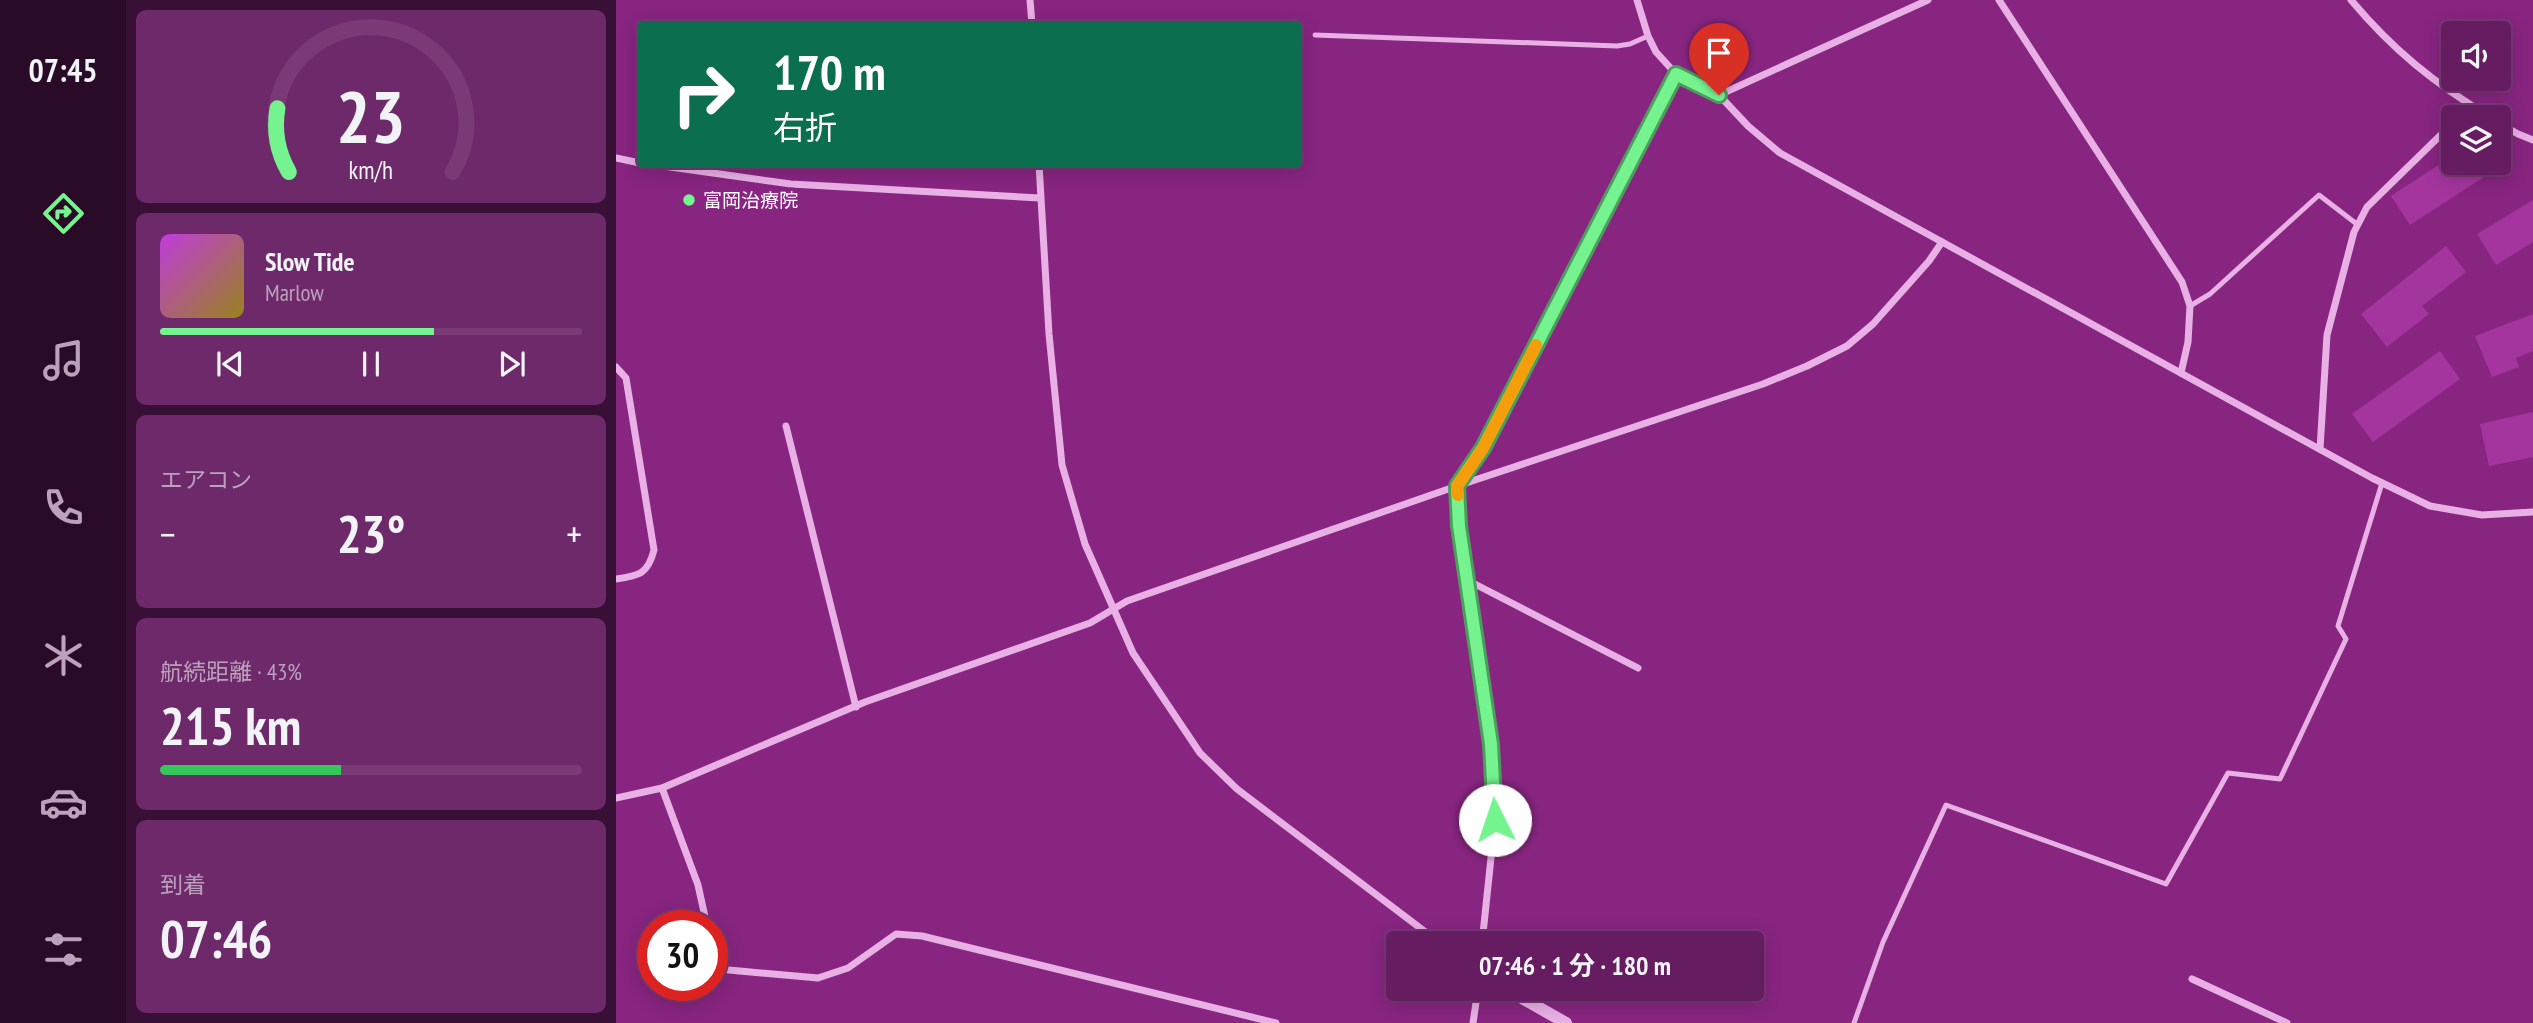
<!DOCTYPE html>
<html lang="ja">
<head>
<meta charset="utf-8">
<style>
	:root { --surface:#661c61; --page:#6e296a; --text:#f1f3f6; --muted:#bca1bd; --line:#793a76; --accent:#75f38f }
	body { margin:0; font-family:"PT Sans Narrow","Noto Sans JP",sans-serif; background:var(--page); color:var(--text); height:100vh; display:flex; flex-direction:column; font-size:26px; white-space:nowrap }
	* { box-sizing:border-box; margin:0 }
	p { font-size:23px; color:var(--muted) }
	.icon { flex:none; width:38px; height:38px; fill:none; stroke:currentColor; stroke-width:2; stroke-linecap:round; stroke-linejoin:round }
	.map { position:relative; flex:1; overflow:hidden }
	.details { display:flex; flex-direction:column; gap:10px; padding:10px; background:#380f35; width:490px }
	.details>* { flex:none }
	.guide { position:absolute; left:21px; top:21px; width:665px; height:147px; border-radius:7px; box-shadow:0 4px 18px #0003,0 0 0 2px var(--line); background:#0b6e4f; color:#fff; overflow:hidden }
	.fabs { position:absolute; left:1825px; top:21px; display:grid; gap:14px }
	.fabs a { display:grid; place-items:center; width:70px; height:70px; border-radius:7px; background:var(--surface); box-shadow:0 4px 18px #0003,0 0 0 2px var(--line); font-size:35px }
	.speed { position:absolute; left:21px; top:910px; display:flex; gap:14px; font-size:35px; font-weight:700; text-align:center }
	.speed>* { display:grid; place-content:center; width:91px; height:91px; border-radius:50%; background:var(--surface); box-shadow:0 4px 18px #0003,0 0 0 2px var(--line); line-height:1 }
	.speed .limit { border:10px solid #d22; background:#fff; color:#111 }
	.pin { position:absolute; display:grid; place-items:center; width:60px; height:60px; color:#fff; margin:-72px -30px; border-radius:50% 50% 50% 0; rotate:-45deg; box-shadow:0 0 7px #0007 }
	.pin .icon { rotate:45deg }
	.me { position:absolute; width:77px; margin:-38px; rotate:356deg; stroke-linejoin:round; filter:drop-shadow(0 0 5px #0008) }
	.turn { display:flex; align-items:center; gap:24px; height:147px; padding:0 21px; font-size:32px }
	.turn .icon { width:91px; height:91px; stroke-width:2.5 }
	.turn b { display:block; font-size:49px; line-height:60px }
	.big { font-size:52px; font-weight:700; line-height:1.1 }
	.details .tile { flex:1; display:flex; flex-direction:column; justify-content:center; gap:10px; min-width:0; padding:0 24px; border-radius:10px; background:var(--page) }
	.details .dial { align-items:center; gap:0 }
	.dial svg { height:182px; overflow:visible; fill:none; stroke:var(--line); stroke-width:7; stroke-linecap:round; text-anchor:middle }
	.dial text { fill:var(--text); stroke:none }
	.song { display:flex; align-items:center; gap:21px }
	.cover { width:84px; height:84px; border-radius:10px; background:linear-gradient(135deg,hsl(290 70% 55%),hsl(50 70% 35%)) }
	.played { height:7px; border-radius:4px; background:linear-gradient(90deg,var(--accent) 65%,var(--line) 65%) }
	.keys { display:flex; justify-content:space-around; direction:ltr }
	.heat { display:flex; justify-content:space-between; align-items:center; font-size:38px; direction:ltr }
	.charge { height:10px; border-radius:5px; background:linear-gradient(90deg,#34c759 43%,var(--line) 0) }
	.trip { position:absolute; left:770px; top:931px; width:378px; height:70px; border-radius:7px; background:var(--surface); box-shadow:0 4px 18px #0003,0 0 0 2px var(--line); font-weight:700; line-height:70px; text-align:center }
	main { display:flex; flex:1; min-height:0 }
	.menu { display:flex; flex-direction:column; width:126px; justify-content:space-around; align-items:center; background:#290b27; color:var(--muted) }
	.menu .icon { width:49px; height:49px }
	.menu .on { color:var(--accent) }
	.menu b { font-size:32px; color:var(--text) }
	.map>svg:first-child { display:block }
	.building { fill:#a4359e }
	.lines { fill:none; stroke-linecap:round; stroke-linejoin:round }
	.service { stroke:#e9b0e6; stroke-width:5 }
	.minor { stroke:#e9b0e6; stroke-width:7 }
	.tertiary { stroke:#e9b0e6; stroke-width:12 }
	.route-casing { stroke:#4c9e5d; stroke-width:18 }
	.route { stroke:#75f38f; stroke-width:12 }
	.slow { stroke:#f59e0b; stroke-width:12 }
	.poi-dot { fill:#75f38f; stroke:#882581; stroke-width:2.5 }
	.labels { text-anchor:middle; stroke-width:7; stroke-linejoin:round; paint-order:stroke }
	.poi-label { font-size:19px; fill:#fff; stroke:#882581; text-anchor:start }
</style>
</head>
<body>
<main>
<nav class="menu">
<b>07:45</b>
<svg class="icon on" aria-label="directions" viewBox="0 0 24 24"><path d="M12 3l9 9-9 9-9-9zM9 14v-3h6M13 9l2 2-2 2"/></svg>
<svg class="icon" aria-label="music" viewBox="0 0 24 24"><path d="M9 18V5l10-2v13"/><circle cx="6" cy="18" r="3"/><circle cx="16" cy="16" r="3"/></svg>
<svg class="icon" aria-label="phone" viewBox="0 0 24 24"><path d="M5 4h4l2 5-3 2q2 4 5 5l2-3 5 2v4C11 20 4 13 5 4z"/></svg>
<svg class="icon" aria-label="climate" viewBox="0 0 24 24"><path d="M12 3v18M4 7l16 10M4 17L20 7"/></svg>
<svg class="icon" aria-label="car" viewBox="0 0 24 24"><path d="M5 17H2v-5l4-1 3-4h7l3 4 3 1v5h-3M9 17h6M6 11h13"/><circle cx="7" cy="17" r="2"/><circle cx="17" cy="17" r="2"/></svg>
<svg class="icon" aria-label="filters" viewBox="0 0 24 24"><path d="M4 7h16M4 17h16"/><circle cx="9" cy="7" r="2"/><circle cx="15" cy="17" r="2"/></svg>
</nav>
<section class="details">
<div class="tile dial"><svg viewBox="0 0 100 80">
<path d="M14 69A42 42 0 1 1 86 69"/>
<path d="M14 69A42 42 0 0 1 9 41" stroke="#75f38f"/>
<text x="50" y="56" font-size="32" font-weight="700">23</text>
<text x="50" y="72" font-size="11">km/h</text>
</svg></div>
<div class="tile">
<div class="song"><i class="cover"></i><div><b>Slow Tide</b><p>Marlow</p></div></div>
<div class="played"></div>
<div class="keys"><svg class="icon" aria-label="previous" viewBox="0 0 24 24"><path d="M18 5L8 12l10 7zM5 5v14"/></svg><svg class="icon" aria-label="pause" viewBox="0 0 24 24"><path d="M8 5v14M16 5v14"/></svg><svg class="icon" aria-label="next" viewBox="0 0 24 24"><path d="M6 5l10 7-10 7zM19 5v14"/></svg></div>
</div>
<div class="tile"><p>エアコン</p>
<div class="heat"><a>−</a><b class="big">23°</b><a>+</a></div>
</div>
<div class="tile"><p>航続距離 · 43%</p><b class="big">215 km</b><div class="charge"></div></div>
<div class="tile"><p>到着</p><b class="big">07:46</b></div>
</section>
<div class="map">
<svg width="1917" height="1023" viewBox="0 0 1917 1023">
	<rect width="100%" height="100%" fill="#882581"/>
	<g class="building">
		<path d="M1838 155V163H1883L1885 166 1794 225 1775 196Z"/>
		<path d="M1917 200V242L1880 265 1861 234Z"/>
		<path d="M1830 246 1850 272 1806 306 1813 314 1771 347 1745 314Z"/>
		<path d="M1917 314V351L1900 358 1903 367 1876 377 1859 336Z"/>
		<path d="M1824 351 1844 379 1757 442 1736 414Z"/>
		<path d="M1917 412V457L1873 466 1864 424Z"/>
	</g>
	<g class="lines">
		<g class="service">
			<path d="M699 35 1001 46 1014 44 1032 36"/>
			<path d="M1574 306 1594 294 1703 195 1742 225"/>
			<path d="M1238 1023 1267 942 1330 805 1550 884 1612 773 1664 779 1730 639 1722 626 1766 483"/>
		</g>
		<g class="minor">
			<path d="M414 0 416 24"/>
			<path d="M1021 0 1032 36 1040 52 1060 74 1103 95 1132 126 1164 153 1756 478 1814 506 1866 515 1917 512"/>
			<path d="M1383 0 1566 282 1574 306 1572 342 1565 373"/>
			<path d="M1735 0C1777 50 1818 83 1874 117"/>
			<path d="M1103 95 1312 0"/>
			<path d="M1841 117 1852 104"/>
			<path d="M1883 123 1902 134 1917 140"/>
			<path d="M0 158 24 163"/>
			<path d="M33 164 175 184 424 198"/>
			<path d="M423 164 433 334 446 465 469 544 517 653 584 753 621 789 824 943"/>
			<path d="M0 367 10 378 38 550C32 574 23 576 0 579"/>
			<path d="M170 426 240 707"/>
			<path d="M1704 449 1711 335 1738 232 1751 207 1838 122"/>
			<path d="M851 580 1022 668"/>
			<path d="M46 788 82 885 91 926"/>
			<path d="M0 798 46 788 249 702 474 623 511 601 841 486 1147 384 1191 366 1231 346 1257 324 1313 261 1326 242"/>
			<path d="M866 943 879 820 875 745 843 526 841 486 867 448 1060 74"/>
			<path d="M96 946 102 969 202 978 232 968 280 934 306 936 660 1023"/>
			<path d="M1576 979 1671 1023"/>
			<path d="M857 1023 862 989"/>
		</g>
		<path class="tertiary" d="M890 989 950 1023"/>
	</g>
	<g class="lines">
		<g class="route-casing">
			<path id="route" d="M879 820 875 744 843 526 841 486 867 448 1060 74 1103 95"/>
		</g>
		<use href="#route" class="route"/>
		<path class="slow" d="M842 495 841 486 867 448 920 345"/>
	</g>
	<circle class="poi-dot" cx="73" cy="200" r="7"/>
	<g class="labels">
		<g class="poi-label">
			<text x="87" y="207">富岡治療院</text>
		</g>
	</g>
</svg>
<div class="fabs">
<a><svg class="icon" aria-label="sound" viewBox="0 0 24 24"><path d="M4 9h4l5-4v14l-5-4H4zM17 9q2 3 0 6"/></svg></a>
<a><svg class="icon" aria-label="layers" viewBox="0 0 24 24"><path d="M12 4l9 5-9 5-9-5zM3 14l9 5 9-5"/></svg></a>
</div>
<div class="speed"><div class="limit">30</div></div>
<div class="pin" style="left:1103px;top:95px;background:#d93025"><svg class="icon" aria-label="arrive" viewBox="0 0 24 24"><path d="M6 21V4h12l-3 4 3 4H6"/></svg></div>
<svg class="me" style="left:879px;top:820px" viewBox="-20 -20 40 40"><circle r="19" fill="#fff"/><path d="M0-13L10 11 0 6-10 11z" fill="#75f38f"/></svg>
<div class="trip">07:46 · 1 分 · 180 m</div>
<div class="guide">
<div class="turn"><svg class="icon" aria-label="right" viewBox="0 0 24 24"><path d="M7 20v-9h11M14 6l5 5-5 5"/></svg><div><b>170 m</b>右折</div></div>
</div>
</div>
</main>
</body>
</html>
